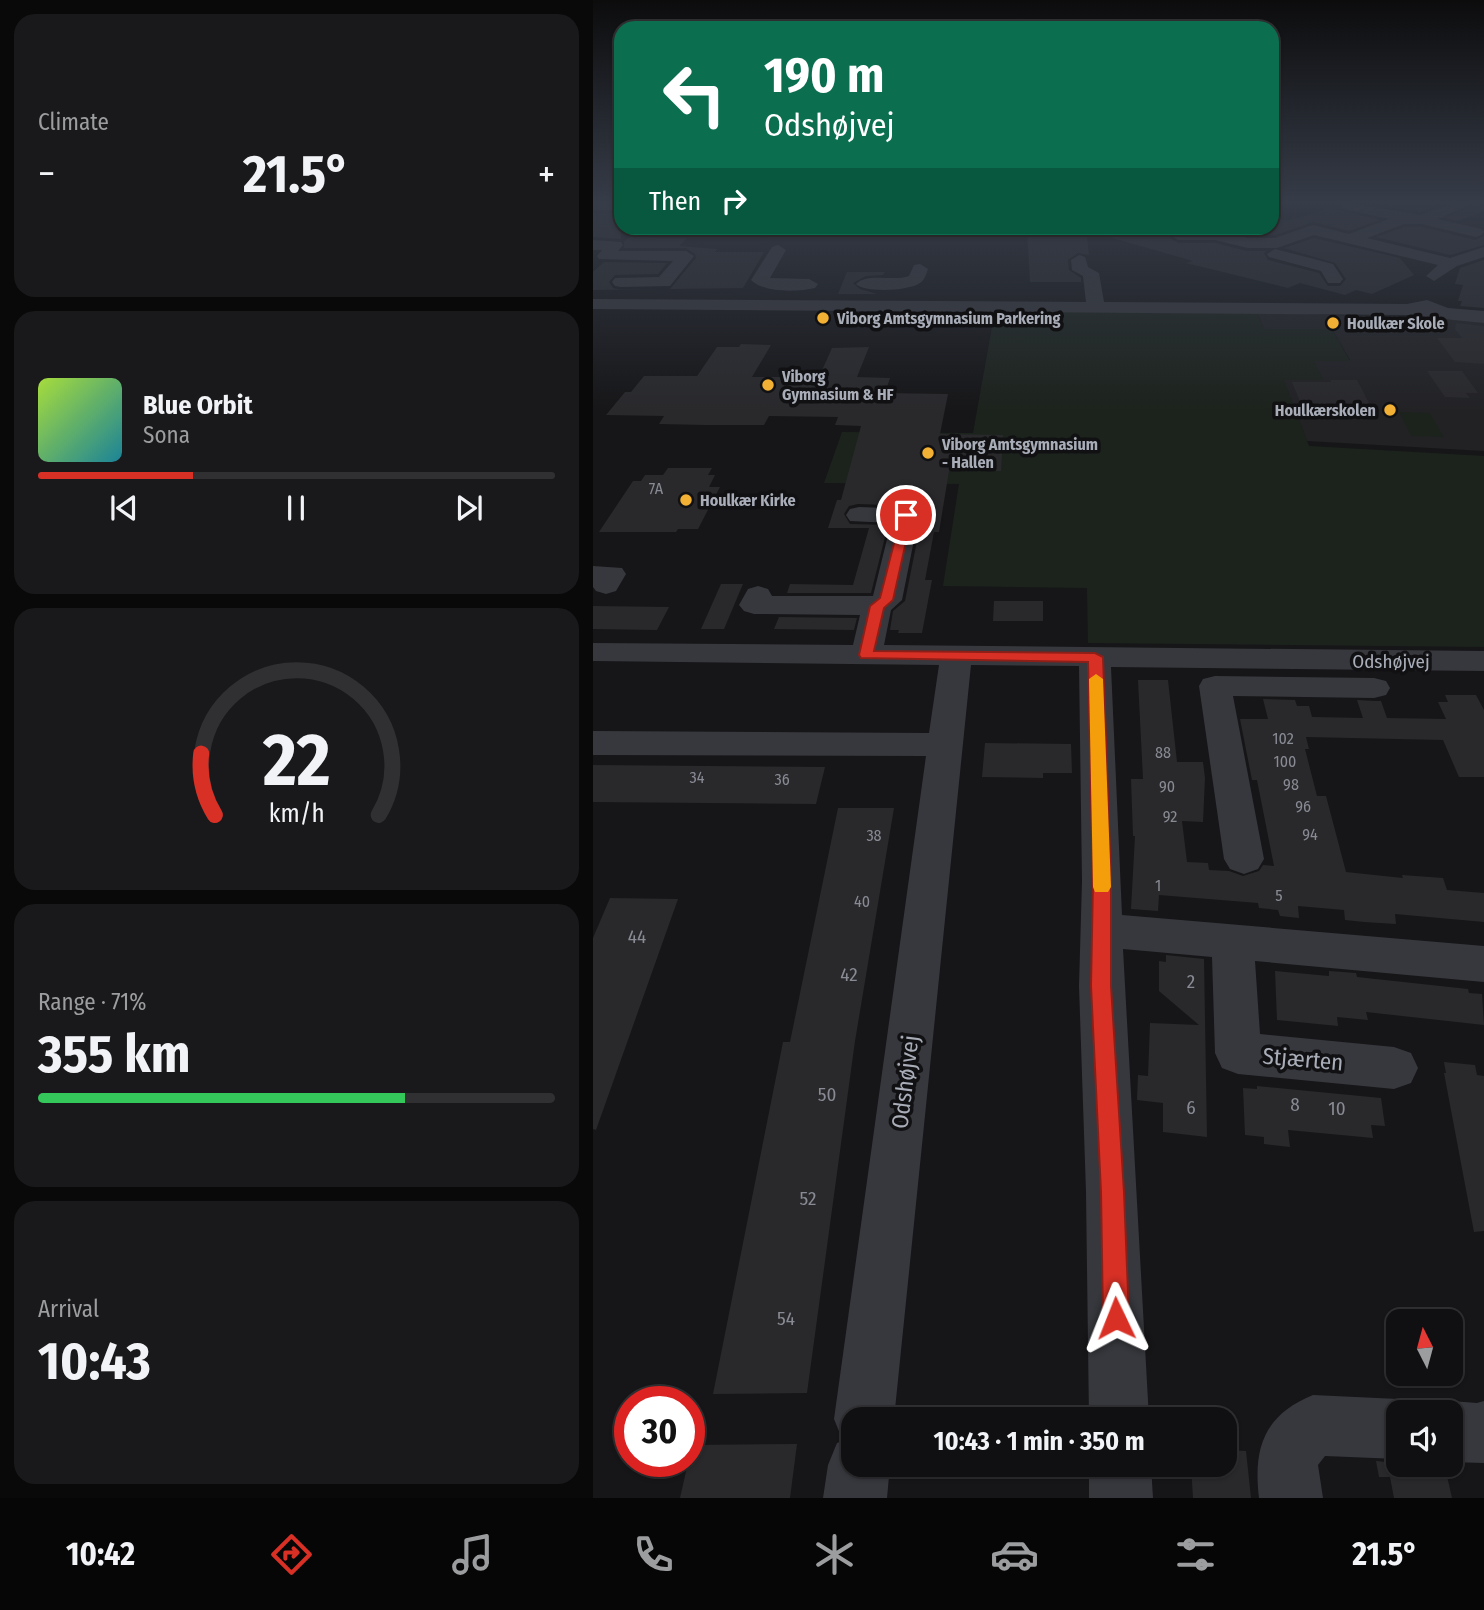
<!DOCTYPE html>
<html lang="en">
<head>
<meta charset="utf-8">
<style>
	:root { --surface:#101012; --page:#19191b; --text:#f1f3f6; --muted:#9c9d9f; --line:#303032; --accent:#d93025 }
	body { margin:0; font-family:"Fira Sans Condensed",sans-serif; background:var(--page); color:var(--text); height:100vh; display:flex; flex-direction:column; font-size:26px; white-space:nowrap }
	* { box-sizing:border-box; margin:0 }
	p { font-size:23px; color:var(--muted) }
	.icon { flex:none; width:38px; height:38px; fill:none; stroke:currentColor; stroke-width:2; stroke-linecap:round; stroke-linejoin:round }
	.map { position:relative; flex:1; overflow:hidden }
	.sheet { display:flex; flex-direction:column; gap:14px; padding:14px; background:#09090a; width:593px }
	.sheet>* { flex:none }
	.hud { position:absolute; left:21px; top:21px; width:665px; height:214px; border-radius:21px; box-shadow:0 2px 5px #0004,0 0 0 2px var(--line); background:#0b6e4f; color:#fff; overflow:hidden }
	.needle { width:46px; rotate:354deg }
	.fabs { position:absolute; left:793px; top:1309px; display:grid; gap:14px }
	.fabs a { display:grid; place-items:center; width:77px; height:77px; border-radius:14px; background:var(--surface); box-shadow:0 2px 5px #0004,0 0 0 2px var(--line); font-size:35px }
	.speed { position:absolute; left:21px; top:1386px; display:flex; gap:14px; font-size:35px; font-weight:700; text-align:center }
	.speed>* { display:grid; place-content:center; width:91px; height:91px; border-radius:50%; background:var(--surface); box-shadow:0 2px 5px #0004,0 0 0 2px var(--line); line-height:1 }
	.speed .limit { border:10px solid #d22; background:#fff; color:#111 }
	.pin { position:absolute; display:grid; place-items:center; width:60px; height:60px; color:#fff; margin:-30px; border:4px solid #fff; border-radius:50%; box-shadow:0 2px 7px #0007 }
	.me { position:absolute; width:77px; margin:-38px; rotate:358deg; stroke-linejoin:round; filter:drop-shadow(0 0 5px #0008) }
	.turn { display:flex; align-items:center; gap:24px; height:147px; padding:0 35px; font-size:32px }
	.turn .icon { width:91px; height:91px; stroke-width:2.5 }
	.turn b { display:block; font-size:49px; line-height:60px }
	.then { display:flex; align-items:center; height:66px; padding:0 35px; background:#0003; gap:14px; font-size:26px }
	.big { font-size:52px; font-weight:700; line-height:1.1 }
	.sheet .widget { flex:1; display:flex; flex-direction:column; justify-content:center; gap:10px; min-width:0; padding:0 24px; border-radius:21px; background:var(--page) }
	.sheet .dial { align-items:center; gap:0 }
	.dial svg { height:182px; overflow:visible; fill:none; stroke:var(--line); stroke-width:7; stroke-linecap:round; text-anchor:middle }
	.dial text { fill:var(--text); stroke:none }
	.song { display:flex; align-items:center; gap:21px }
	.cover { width:84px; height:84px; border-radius:10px; background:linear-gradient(135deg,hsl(80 70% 55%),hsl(190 70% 35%)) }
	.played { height:7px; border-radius:4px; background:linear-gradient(90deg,var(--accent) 30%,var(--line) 30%) }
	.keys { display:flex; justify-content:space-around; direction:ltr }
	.heat { display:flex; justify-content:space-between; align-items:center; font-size:38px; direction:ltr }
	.charge { height:10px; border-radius:5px; background:linear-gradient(90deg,#34c759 71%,var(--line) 0) }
	.trip { position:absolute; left:248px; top:1407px; width:396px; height:70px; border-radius:21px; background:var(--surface); box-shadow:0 2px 5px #0004,0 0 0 2px var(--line); font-weight:700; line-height:70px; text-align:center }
	.tabs { display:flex; height:112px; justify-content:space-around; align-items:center; background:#060607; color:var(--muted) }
	.tabs .icon { width:49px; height:49px }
	.tabs .on { color:var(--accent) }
	.tabs b { font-size:32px; color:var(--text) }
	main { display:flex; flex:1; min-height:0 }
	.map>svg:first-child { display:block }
	.built { fill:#222225 }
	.green { fill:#1c231d }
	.building { fill:#29292c }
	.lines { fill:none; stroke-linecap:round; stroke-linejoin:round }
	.minor { fill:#37383d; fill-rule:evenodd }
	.route { fill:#d93025; stroke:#8d1f18; stroke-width:2 }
	.slow { fill:#f59e0b }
	.poi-dot { fill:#f2b134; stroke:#111113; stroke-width:2.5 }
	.labels { text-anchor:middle; stroke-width:7; stroke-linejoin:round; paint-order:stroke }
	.far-poi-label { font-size:16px; font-weight:bold; fill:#a8adb8; stroke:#111113; text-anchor:start }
	.number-label { font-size:16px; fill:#888b94 }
	.street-label { font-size:19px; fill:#a8adb8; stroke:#111113 }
	.near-number-label { font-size:19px; fill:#888b94 }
	.near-street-label { font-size:23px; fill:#a8adb8; stroke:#111113 }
</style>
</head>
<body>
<main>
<section class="sheet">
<div class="widget"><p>Climate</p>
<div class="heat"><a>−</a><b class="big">21.5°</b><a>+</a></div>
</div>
<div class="widget">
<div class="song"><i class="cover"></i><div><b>Blue Orbit</b><p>Sona</p></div></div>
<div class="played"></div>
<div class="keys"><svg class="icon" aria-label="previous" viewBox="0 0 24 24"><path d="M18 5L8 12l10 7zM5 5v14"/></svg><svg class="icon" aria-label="pause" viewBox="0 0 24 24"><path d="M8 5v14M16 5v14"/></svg><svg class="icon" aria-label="next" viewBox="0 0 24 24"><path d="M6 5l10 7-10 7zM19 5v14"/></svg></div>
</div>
<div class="widget dial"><svg viewBox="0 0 100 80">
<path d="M14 69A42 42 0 1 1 86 69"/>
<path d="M14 69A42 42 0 0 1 8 42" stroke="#d93025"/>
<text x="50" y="56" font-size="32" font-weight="700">22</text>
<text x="50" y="72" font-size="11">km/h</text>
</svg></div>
<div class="widget"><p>Range · 71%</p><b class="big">355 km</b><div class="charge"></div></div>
<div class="widget"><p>Arrival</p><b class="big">10:43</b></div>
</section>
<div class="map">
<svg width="891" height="1498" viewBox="0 0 891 1498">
	<rect width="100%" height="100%" fill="#161618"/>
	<path class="built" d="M664 312 891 321V451L714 441 690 380H729L720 361 757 360 739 329H671Z"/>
	<g class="green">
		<path d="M402 310 664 312 671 329H739L757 361H721L730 380H691L716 446 891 456V647L495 643 494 588 350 586 366 484 231 483 249 432 380 433Z"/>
		<path d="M806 412 837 413 851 437 818 436Z"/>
	</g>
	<g class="building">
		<path d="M789 202H854L827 212 783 205Z"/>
		<path d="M885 202H891V211L866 221 853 218Z"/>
		<path d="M738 208 787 220 756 231 721 222 682 235H655L642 232 659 228H679V220H697Z"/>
		<path d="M0 213H28V239L0 237Z"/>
		<path d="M811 227H829L882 240 891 236V245L857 255 783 237Z"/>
		<path d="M434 229H493L496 255 485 253 475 260 476 270 488 278V282H437Z"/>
		<path d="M517 231H578L575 236 585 243H622L654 251H674L671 253 675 260 726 273 735 286H747L753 279 742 263 691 248 721 238 807 258 821 275 779 294 763 290 752 295 707 283 695 288 593 263 600 261 516 237Z"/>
		<path d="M37 237 94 238 86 246 124 249 122 252H171L150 288 0 290V272L11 262 74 263 65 274 22 275 16 282 20 288 28 290 77 289 103 258 102 254 93 248H31V242Z"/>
		<path d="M891 260V308L867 306 869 301H865L870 285 862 284 867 268Z"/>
		<path d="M254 272H292L290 275 273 276 260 283 267 289 284 294H245Z"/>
		<path d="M863 323 891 326V364L862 362 844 338H869L862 329Z"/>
		<path d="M148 344 178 345 159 377H226L239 348 276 347 264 377 297 378 292 393 355 394 347 434 410 435 408 471H356L346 532H341L332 580H339L329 633H305L306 630H297L300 611 312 601 329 516 322 506 265 504 256 506 251 514 257 524 295 525 278 593H194L197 584 260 585 276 528H235L244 500H248L268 426 242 425 245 417 176 416 171 425H112L66 424 71 416 13 415 32 392H38L51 376H104L124 347H146Z"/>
		<path d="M834 371H869L885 393H873L877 398 852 397Z"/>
		<path d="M737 380H764L777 405 749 404 751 409H710L699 382H738Z"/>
		<path d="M75 468H119L115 475H122L116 487H127L105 529H85L83 532H6L40 481H48L52 475H70Z"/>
		<path d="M128 584H150L131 629H108Z"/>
		<path d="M401 601H450V621H400Z"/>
		<path d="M0 606 76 607 64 630 0 629Z"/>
		<path d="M186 617 264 618 261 630 181 629Z"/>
		<path d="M545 680H575L584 762H610L612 778 610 822 589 821 594 862 615 863 616 870 636 871 650 876 666 871 670 865 681 866 664 780H659L647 719H675L670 699 702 700 704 706H716L719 717 770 718 764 700 782 701H788L794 718 853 719 845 702H855L852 695H883L891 710V777H866L850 740 713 737 716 749H712L724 796H733L753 872 810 878 809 875 850 878 854 890 891 893V922L802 914 803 924 771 922 752 920 751 910 705 906 706 918 687 916 685 910 666 908 665 903 566 895 565 911 538 909 542 836H540L538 779H550Z"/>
		<path d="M392 743 478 744 479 773H450V778L389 777Z"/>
		<path d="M0 765 232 767 223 804 0 802Z"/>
		<path d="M245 808H301L262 1041 214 1393 120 1394 190 1042H197Z"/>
		<path d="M17 898 85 899 3 1130 0 1129V938Z"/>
		<path d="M573 955 611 959 614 1137 570 1132V1103L544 1100 545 1075 555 1076 557 1023 606 1025 566 991V961L573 962Z"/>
		<path d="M682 971 736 976V971L763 973 764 977 875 989 876 993 889 994 891 1025 773 1012 775 1020 744 1017 745 1026 684 1020Z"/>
		<path d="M851 1062 882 1065 884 1075 891 1076V1231L881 1232 851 1073H853Z"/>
		<path d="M664 1086 788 1098 792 1126 778 1125 780 1138 695 1130 697 1147 671 1144V1137L652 1135 650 1088 664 1089Z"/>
		<path d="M204 1444 197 1498H87L99 1445Z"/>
		<path d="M632 1450 653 1451 658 1498H600L598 1465H632Z"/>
		<path d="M783 1461 824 1465 826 1475 854 1476 859 1498H801L797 1477H786Z"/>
	</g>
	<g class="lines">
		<g class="minor">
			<rect x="0" y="202" width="28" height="8"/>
			<path d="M753 202 827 215 862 202H883L845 219 888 229 891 232 888 235 883 237 829 224H811L774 238 857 258 891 247V257L864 266 841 281 833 276 845 265 721 235 684 248H655L622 240H585L577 235 585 230H622L655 238H682L720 225 756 234 796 219 750 209 748 206Z"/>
			<path d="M0 240 28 242 30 245 25 251H93L101 256 77 286 28 287 22 286 19 282 22 278 66 277 80 261 6 259 4 256 9 250H0Z"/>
			<path d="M185 245 193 250 177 278 216 279 225 284 222 288C205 292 171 293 158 280L179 247Z"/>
			<path d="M682 249 740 264 750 279 747 283H735L728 271 676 257 674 254Z"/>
			<path d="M486 255 492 257 495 267 506 273 511 302 814 304 834 300 855 308 891 311V323L850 319 832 322 815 315 0 309V299L493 302 490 276 479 270 478 260Z"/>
			<path d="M327 264 335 269C333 274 332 280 327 283 316 291 272 293 263 284 275 272 300 282 316 276L321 265Z"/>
			<path d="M266 507 322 509 326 515 309 600 298 610 291 645 891 651V671L518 667 529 915 891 946V982L662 961 667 1034 801 1047 818 1053 825 1068 818 1083 801 1089 645 1074 629 1068 622 1053 619 957 530 949 556 1419H496L493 1192 486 986 489 881 486 666 378 665 301 1419H261V1465H297L294 1498H230L235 1465 244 1443 250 1441 241 1419 333 756 0 755V731L336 733 346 665 0 661V643L260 645 267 615 161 614 151 611 146 605 155 589 165 586 175 589 179 596H280L298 523 257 521 253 515 257 509Z"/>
			<path d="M0 566 29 568 33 574 23 591 13 594 3 591 0 587Z"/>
			<path d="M622 676 781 678 793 681 797 688 793 695 781 698 640 696 671 859 665 869 651 874 637 869 631 859 606 686 610 679Z"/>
			<path d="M720 1395 805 1399 827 1407 829 1412H805V1459L732 1456 725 1465 730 1498H666C660 1448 671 1415 720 1395Z"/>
			<path d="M858 1401 884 1403 891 1401V1463L858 1462V1412H836Z"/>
			<path d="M496 1465H558L560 1498H496Z"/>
		</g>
	</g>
	<linearGradient id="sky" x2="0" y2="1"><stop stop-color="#0c0c0d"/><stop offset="0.49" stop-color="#363c48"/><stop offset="1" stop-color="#363c48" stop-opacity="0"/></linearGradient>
	<rect width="891" height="412" fill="url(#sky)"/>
	<path class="route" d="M309 512 319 515 300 600 291 608 281 651 502 653 510 657 518 881V986L531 1192 536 1318 532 1327 523 1331 514 1327 510 1318 508 1192 498 986 500 881 495 662 268 658 266 655 277 606 287 598Z"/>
	<path class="slow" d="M503 674 510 679 518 887 515 892H502L500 887 496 679Z"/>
	<g class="poi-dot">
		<circle cx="230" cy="318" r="7"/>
		<circle cx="740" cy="323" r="7"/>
		<circle cx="175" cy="385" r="7"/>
		<circle cx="797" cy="410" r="7"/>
		<circle cx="335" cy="453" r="7"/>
		<circle cx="93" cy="500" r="7"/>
	</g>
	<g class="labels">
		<g class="far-poi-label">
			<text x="244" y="324">Viborg Amtsgymnasium Parkering</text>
			<text x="754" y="329">Houlkær Skole</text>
			<text x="189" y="382">Viborg<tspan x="189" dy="18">Gymnasium &amp; HF</tspan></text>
			<text x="783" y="416" text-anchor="end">Houlkærskolen</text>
			<text x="349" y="450">Viborg Amtsgymnasium<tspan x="349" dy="18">- Hallen</tspan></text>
			<text x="107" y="506">Houlkær Kirke</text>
		</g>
		<g class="number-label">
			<text x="63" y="494">7A</text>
			<text x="690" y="744">102</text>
			<text x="570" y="758">88</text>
			<text x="692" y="767">100</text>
			<text x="104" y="783">34</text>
			<text x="189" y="785">36</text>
			<text x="698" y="790">98</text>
			<text x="574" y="792">90</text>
			<text x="710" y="812">96</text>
			<text x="577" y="822">92</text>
			<text x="717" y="840">94</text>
			<text x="281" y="841">38</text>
			<text x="565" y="891">1</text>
			<text x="686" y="901">5</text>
			<text x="269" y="907">40</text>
		</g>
		<g class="street-label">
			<text x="798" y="668">Odshøjvej</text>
		</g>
		<g class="near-number-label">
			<text x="44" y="943">44</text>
			<text x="256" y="981">42</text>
			<text x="598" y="988">2</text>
			<text x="234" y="1101">50</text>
			<text x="702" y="1111">8</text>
			<text x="598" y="1114">6</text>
			<text x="744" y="1115">10</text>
			<text x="215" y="1205">52</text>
			<text x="193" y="1325">54</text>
		</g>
		<g class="near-street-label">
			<text transform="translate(710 1059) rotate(5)" y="8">Stjærten</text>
			<text transform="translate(312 1082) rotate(-83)" y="8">Odshøjvej</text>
		</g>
	</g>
</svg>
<div class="fabs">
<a><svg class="needle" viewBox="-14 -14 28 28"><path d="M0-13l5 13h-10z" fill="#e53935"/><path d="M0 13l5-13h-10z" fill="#9c9d9f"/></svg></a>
<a><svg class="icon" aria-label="sound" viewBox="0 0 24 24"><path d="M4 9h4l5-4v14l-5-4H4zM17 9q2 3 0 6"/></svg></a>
</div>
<div class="speed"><div class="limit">30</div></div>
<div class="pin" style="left:313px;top:515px;background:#d93025"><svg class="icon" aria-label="arrive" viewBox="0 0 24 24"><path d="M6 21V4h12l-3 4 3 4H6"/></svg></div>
<svg class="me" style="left:523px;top:1318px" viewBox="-20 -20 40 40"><path d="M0-17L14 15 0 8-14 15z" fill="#d93025" stroke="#fff" stroke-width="4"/></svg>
<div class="trip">10:43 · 1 min · 350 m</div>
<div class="hud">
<div class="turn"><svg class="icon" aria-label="left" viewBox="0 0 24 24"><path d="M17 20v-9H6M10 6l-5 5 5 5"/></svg><div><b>190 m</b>Odshøjvej</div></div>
<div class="then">Then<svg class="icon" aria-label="right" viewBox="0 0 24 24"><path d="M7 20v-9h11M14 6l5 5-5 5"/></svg></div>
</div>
</div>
</main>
<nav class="tabs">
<b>10:42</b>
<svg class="icon on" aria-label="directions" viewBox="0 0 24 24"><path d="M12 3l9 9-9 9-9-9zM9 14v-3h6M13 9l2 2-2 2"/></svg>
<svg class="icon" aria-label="music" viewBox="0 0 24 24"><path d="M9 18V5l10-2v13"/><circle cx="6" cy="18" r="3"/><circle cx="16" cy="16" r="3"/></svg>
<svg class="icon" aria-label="phone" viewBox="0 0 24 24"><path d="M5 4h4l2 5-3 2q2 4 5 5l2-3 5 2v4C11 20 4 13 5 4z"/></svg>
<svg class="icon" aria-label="climate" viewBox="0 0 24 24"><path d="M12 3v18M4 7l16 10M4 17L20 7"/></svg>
<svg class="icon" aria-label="car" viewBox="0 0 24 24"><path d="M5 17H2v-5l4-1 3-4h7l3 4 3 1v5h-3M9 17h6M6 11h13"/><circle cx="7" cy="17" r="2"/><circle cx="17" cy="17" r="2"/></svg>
<svg class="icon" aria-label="filters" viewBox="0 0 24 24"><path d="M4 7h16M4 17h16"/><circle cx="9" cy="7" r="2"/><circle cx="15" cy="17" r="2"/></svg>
<b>21.5°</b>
</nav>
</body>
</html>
